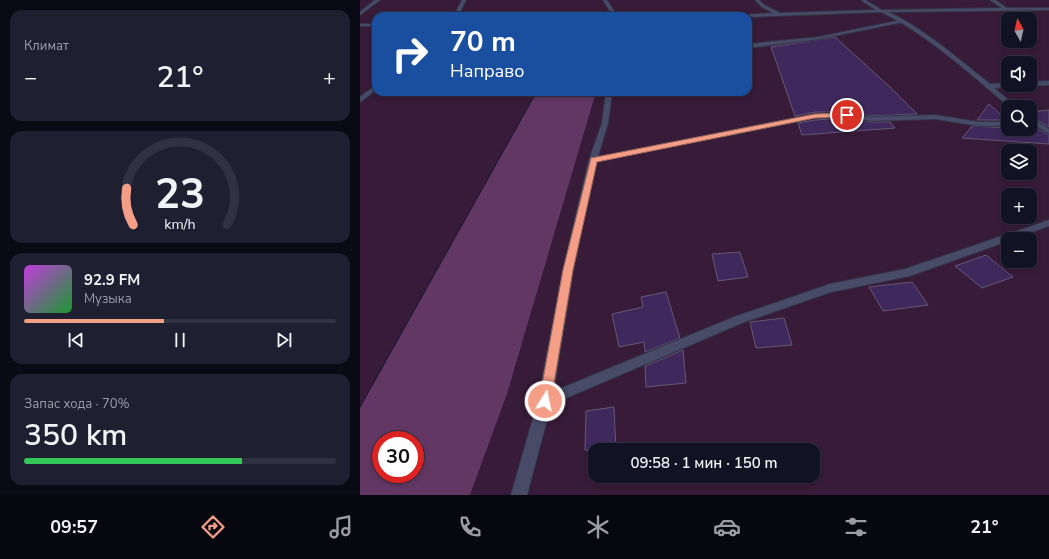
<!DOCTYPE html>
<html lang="ru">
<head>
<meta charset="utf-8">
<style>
	:root { --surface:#111325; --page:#1e2032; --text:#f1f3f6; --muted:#9c9ea7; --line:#303242; --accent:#f49e88 }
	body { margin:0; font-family:"Nunito Sans",sans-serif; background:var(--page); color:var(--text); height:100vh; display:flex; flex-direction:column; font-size:15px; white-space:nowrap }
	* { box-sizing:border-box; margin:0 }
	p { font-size:13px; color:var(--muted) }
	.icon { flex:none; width:22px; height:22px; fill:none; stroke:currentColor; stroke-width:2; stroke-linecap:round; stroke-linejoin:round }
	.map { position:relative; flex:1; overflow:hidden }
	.details { display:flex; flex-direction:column; gap:10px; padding:10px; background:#090a14; width:360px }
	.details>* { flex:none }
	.top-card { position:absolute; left:12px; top:12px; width:380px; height:84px; border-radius:12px; box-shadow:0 2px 6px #0003,0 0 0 1px var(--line); background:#1a4fa0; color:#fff; overflow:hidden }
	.needle { width:26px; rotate:352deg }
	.fabs { position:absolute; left:641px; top:12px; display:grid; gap:8px }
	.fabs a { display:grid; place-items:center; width:36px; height:36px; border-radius:8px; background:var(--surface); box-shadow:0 2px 6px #0003,0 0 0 1px var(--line); font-size:20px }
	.speed { position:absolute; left:12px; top:431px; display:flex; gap:8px; font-size:20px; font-weight:700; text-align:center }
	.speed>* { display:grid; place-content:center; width:52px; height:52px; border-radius:50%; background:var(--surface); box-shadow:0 2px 6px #0003,0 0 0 1px var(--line); line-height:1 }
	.speed .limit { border:6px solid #d22; background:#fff; color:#111 }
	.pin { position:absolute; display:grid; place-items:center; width:34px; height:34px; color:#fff; margin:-17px; border:2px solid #fff; border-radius:50%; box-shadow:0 1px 4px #0007 }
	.me { position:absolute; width:44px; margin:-22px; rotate:10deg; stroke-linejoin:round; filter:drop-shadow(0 0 3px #0008) }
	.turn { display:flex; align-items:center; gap:14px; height:84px; padding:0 12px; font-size:18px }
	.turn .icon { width:52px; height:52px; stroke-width:2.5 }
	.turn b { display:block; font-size:28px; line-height:34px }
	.big { font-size:30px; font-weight:600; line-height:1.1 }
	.details .widget { flex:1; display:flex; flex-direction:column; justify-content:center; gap:6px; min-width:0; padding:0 14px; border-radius:12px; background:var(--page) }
	.details .dial { align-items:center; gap:0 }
	.dial svg { height:104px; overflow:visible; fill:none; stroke:var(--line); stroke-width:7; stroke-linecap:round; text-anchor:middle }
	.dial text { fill:var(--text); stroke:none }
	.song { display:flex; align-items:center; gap:12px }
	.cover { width:48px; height:48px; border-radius:6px; background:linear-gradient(135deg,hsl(290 70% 55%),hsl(130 70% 35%)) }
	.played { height:4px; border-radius:2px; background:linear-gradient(90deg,var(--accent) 45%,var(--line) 45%) }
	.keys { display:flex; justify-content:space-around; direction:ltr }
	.heat { display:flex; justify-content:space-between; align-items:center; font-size:22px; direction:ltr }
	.charge { height:6px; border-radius:3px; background:linear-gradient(90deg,#34c759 70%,var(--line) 0) }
	.trip { position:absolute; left:228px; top:443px; width:232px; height:40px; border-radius:12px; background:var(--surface); box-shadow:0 2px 6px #0003,0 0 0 1px var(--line); font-weight:600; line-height:40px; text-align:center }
	.dock { display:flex; height:64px; justify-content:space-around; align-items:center; background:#07080f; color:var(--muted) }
	.dock .icon { width:28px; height:28px }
	.dock .selected { color:var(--accent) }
	.dock b { font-size:18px; color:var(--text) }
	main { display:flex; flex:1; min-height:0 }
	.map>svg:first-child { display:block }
	.green { fill:#371b38; fill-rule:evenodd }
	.forest { fill:#623764; fill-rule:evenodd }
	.building { fill:#3f295c; stroke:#635875 }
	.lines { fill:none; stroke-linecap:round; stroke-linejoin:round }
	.lane-casing { stroke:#333447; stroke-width:2 }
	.street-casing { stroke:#333447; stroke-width:2 }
	.lane { fill:#484b67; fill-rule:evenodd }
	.street { fill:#484b67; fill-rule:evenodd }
	.route { fill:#f49e88; stroke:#9f6758 }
</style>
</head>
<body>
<main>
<section class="details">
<div class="widget"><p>Климат</p>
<div class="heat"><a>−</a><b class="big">21°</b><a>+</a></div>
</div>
<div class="widget dial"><svg viewBox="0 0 100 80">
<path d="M14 69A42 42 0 1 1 86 69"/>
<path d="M14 69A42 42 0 0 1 9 41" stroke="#f49e88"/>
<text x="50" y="56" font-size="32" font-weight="700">23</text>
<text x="50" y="72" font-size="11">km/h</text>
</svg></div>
<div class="widget">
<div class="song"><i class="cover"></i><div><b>92.9 FM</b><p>Музыка</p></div></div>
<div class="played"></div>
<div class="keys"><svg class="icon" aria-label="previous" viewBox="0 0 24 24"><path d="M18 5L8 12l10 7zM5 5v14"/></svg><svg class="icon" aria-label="pause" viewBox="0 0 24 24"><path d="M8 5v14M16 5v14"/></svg><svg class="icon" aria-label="next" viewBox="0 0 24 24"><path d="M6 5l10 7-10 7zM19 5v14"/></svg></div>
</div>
<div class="widget"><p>Запас хода · 70%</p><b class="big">350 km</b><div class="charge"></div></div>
</section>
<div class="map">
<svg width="689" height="495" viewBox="0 0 689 495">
	<rect width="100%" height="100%" fill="#171931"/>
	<path class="green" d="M0 0H689V495H110L147 394 236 92H388V16H16V92H176L0 406ZM648 19H670V41H648ZM648 63H670V85H648ZM648 107H670V129H648ZM648 151H670V173H648ZM648 195H670V217H648ZM648 239H670V261H648ZM235 450H453V476H235Z"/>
	<path class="forest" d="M177 92H236L147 394 110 495H0V408ZM21 440H55V474H21Z"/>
	<g class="building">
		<path d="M475 37 530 87 557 114 511 116 487 112H455L435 116 411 47Z"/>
		<path d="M629 104 640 114H648V120H617Z"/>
		<path d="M689 110V127L670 116V112Z"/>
		<path d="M487 118 511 122H530L535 128 442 135 438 123 455 120Z"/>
		<path d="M670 124 689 135V144L602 138 612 126 670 129Z"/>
		<path d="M380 252 388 277 358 281 352 254Z"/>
		<path d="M626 255 653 277 622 288 595 266Z"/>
		<path d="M552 282 568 305 523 311 509 287Z"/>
		<path d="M306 292 320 338 285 352 284 342 259 347 252 314 283 307 281 297Z"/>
		<path d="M424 318 432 345 396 348 390 322Z"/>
		<path d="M323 350 326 383 286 387 285 366Z"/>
		<path d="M254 407 256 450H225L226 411Z"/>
	</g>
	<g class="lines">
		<g class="lane-casing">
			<g id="lane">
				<path d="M15 0H20L0 15V12Z"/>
				<path d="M102 0H106L98 16H94Z"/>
				<path d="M243 0H247L257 16H253Z"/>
				<path d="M541 20 543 22 459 39 388 48V44L459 37Z"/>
				<path d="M487 113 511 117 575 115 619 122H648V126H619L575 119 511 121 487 117 455 118 233 162 229 160 233 158 455 114Z"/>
				<path d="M689 220V226L653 239H648V241L550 276 471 292 382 323 185 407 180 405 178 401 180 397 374 317 470 284 545 269Z"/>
			</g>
		</g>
		<g class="street-casing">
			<g id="street">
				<path d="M395 0H399L404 5 420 13 516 10 501 0H505L522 10 642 8 630 0H635L647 8H689V10L528 12C565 29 598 59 630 84L648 83V85H652L649 87 634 88 657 107H650C611 75 566 33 521 12L388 17 367 16 413 13 402 7Z"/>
				<rect x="0" y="24" width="16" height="2"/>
				<path d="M689 81V85L670 86 668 85H670V82Z"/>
				<path d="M16 85V90L0 102V97Z"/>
				<path d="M246 92H252L248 123 237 160 213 270 192 401 167 495H151L178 401 203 270 229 160 242 123Z"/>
				<path d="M670 117 689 129V134L670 122Z"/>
			</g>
		</g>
		<use href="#lane" class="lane"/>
		<use href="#street" class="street"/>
	</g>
	<path class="route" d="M487 113 489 114V117L455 118 237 162 213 270 191 401 190 405 185 407 181 405 179 401 203 270 231 158 455 114Z"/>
</svg>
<div class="fabs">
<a><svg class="needle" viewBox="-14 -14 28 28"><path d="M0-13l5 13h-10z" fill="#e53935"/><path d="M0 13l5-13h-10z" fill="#9c9ea7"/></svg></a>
<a><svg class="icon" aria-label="sound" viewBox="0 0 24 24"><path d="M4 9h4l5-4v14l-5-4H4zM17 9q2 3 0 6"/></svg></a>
<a><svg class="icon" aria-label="search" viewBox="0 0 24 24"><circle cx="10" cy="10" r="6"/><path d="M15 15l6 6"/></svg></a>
<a><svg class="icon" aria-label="layers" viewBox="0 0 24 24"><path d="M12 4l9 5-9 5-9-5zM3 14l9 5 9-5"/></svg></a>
<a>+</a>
<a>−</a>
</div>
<div class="speed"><div class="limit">30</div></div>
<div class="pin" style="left:487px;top:115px;background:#d93025"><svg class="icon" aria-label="arrive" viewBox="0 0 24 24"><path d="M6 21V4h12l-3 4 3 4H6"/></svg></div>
<svg class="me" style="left:185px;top:401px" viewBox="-20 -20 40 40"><circle r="17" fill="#f49e88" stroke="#fff" stroke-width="3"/><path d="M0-11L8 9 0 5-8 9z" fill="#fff"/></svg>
<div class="trip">09:58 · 1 мин · 150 m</div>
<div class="top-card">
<div class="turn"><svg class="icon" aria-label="right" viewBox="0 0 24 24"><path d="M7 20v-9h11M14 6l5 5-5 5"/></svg><div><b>70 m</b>Направо</div></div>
</div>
</div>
</main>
<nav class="dock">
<b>09:57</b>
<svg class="icon selected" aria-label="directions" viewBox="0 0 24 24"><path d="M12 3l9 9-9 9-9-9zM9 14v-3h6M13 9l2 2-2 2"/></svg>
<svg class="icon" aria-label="music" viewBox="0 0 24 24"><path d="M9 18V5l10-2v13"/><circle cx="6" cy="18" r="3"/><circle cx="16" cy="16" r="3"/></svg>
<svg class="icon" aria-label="phone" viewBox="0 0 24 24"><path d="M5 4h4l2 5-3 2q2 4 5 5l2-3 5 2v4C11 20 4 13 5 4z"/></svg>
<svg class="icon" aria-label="climate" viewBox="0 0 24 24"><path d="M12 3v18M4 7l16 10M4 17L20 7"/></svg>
<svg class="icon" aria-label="car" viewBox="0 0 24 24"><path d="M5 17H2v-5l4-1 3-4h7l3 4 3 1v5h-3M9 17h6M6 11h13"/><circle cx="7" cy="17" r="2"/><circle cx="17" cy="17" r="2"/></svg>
<svg class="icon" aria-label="filters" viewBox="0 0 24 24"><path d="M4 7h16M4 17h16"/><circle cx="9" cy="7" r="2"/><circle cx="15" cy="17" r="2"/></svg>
<b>21°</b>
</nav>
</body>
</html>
